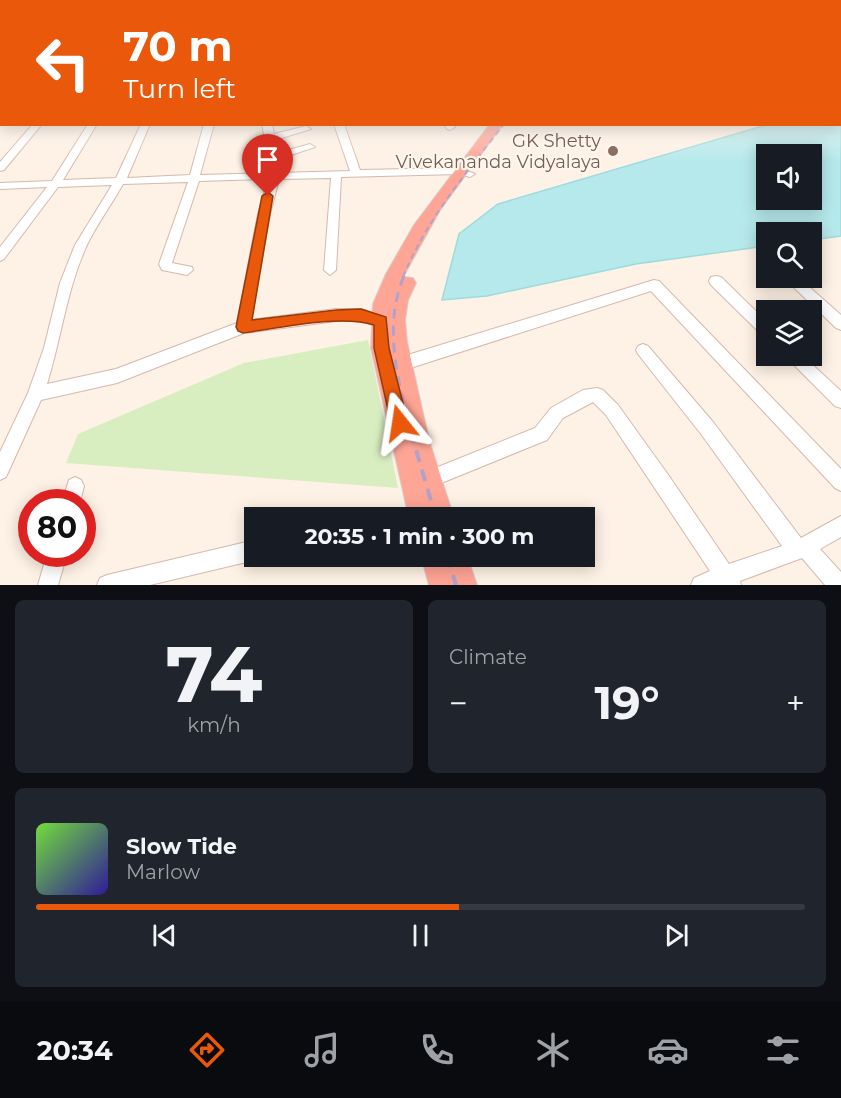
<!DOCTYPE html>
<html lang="en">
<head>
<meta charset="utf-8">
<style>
	:root { --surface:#171b24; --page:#20242c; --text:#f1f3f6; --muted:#9ea1a6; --line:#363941; --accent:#ea580c }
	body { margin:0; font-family:Montserrat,sans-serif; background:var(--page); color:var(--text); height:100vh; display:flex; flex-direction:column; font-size:22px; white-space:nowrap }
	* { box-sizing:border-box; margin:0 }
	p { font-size:20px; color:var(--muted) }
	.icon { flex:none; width:33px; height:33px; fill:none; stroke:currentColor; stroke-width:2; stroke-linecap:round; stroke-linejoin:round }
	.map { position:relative; height:585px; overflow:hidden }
	.drawer { display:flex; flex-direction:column; gap:15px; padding:15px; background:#0d0f14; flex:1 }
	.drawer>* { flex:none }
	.guide { position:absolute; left:0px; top:0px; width:842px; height:126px; box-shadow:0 3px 15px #0003; background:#ea580c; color:#fff; overflow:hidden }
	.buttons { position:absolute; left:756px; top:144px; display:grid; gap:12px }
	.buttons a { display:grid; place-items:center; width:66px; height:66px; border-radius:0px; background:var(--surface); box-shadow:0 3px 15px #0003; font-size:30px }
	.speed { position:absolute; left:18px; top:489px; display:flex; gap:12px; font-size:30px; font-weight:700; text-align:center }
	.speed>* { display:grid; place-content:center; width:78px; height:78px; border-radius:50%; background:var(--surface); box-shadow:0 3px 15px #0003; line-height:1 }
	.speed .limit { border:9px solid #d22; background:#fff; color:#111 }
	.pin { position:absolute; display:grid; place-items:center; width:51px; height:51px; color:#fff; margin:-62px -26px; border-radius:50% 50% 50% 0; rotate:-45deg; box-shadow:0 0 6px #0007 }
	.pin .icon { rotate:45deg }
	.me { position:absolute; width:66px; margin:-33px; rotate:345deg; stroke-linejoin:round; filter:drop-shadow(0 0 4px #0008) }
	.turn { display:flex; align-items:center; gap:21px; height:126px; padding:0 24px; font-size:27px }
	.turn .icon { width:78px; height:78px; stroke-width:2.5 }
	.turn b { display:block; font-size:42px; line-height:51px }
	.big { font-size:45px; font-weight:700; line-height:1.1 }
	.drawer .tile { flex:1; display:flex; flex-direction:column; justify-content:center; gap:9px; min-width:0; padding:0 21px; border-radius:9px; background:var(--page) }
	.drawer .dial { align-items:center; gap:0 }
	.dial b { font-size:78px; line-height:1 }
	.song { display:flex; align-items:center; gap:18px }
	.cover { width:72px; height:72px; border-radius:9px; background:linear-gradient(135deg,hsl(100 70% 55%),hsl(250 70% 35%)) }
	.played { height:6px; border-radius:3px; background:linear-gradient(90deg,var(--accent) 55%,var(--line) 55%) }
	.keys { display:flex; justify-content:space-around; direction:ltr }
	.heat { display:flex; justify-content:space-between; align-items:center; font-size:33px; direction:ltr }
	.drawer .tiles { flex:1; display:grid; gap:15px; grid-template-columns:1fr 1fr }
	.tile:last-child { grid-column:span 2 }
	.trip { position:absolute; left:244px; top:507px; width:351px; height:60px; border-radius:0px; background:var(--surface); box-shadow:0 3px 15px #0003; font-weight:700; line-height:60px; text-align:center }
	.dock { display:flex; height:96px; justify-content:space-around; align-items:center; background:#090b0e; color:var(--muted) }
	.dock .icon { width:42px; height:42px }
	.dock .selected { color:var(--accent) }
	.dock b { font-size:27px; color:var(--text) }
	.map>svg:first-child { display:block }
	.green { fill:#d8eec1 }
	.water { fill:#b6e9eb; stroke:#9cdbdd; stroke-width:1.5; fill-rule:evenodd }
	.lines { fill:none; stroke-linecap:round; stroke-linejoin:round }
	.minor-casing { stroke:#d4b9ac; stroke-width:2 }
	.highway-casing { stroke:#dacfcb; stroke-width:2 }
	.minor { fill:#fff; fill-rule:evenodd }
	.highway { fill:#ffa595; fill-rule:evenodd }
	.rail-far2 { stroke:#b2a1ca; stroke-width:2; stroke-dasharray:6 4; stroke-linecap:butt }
	.rail-far1 { stroke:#b2a1ca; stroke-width:3; stroke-dasharray:10 7; stroke-linecap:butt }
	.rail { stroke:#b2a1ca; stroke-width:4; stroke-dasharray:12 8; stroke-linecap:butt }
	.route { fill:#ea580c; stroke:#983908; stroke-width:1.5 }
	.education-dot { fill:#8d6e63; stroke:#fff6ed; stroke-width:2 }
	.labels { text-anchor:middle; stroke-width:4.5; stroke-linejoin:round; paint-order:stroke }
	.far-education-label { font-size:18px; fill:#785e54; stroke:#fff6ed; text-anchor:end }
</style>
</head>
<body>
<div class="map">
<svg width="841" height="585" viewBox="0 0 841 585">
	<rect width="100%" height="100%" fill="#fef1e5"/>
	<path class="green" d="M368 340 398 488 66 463 78 434 244 363Z"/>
	<path class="water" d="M841 107V236L812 240V232H766V246L636 264 487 296 442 300 459 234 498 204 766 125 840 124ZM766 154H812V200H766Z"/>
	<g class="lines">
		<g class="minor-casing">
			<g id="minor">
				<path d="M2 104V111L0 112V105Z"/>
				<path d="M33 124H42L4 170 0 171V162Z"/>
				<path d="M88 124H97L63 180 116 178 141 124H150L127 178 190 175 204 124H214L200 175 269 173V158L262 124H272L274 134 306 126 311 129 275 140 278 153 310 144 315 147 279 159V173L350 171 334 124H344L360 170 460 168 475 174 470 177 459 174 341 177 336 270 330 275 324 270 331 178 279 179 270 214 251 320 336 309H361L395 321 397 325 395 329 390 331 361 321H336L244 333 117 383 41 400 6 477 0 480V452L28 393 44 348 60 283 75 245 112 185 58 187 4 259 0 261V247L47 187 0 189V183L52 181ZM268 179 258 214 237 323 116 369 47 384C61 339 67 288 87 245 97 224 112 204 123 184L188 182 159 264 162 270 187 275 193 270 192 267 172 263 199 181Z"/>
				<path d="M444 124H454L455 127 450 130 447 129Z"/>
				<path d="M764 249H766V259L762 258 758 253Z"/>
				<path d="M716 276 721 277 766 321V336L761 334 711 285 709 281 711 277Z"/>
				<path d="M784 278H799L841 315V330L836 328Z"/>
				<path d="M654 280 659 281 841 469V491L835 488 651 291 401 371 396 369 393 364 396 359 401 357Z"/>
				<path d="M643 344 648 346 713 422 801 538 841 516V537L820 549 841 572V585H825L802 558 740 581 741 585H691L694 578 710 571 606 415 593 402 563 418 547 440 429 488 423 485 420 479 423 473 535 428 551 408 583 390 597 388 603 390 618 405 669 476 729 564 782 546 701 434 638 354 636 350 638 346Z"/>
				<path d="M785 356H803L841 391V408L835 406Z"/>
				<path d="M75 477 81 480 84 486 80 502H62L69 480Z"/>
				<path d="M255 540V556H262L255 560 150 585H97L100 578 107 575Z"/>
				<path d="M47 554H67L58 585H38Z"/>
			</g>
		</g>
		<g class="highway-casing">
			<g id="highway">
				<path d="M490 124H503L440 210 403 277 413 278 416 283 408 300 405 320 407 342 429 440 454 518H409L371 348 373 304 386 274 414 225Z"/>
				<path d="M421 556H467L477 585H429Z"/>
			</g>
		</g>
		<use href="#minor" class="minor"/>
		<use href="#highway" class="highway"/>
		<path class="rail-far2" d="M403 277C426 220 467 172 504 124"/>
		<path class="rail-far1" d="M404 276C385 321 395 367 406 414"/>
		<g class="rail">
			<path d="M405 412 436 518"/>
			<path d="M447 556 456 585"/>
		</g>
	</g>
	<linearGradient id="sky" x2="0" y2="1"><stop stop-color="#94c9e9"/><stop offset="0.5" stop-color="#fff9f3"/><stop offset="1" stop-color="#fff9f3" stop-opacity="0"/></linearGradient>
	<rect width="841" height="163" fill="url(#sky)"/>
	<path class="route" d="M268 192 273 196 252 320 336 310 361 309 386 317 389 348 408 423 406 429 400 431 394 429 391 423 374 348V325C341 314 279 328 243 333L238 331 236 327 262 196Z"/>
	<circle class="education-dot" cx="613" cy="151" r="6"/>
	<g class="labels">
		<g class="far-education-label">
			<text x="601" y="147">GK Shetty<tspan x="601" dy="21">Vivekananda Vidyalaya</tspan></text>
		</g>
	</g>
</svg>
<div class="buttons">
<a><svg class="icon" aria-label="sound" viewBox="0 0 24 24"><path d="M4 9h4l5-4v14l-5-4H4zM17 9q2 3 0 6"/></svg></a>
<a><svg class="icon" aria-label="search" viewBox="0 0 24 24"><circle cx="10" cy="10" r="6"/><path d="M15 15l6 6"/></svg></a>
<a><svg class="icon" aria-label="layers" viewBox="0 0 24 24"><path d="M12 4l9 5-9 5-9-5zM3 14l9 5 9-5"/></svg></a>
</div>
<div class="speed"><div class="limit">80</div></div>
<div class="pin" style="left:268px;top:196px;background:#d93025"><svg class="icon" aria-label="arrive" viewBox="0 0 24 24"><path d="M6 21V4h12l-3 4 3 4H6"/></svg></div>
<svg class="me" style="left:400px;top:423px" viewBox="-20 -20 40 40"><path d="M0-17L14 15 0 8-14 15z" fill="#ea580c" stroke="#fff" stroke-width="4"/></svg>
<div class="trip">20:35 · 1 min · 300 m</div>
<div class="guide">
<div class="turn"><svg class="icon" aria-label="left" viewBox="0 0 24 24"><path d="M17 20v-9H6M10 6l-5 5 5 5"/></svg><div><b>70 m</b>Turn left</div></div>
</div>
</div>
<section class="drawer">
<div class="tiles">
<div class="tile dial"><b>74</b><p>km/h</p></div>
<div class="tile"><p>Climate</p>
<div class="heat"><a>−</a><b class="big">19°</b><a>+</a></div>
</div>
<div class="tile">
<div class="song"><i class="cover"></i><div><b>Slow Tide</b><p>Marlow</p></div></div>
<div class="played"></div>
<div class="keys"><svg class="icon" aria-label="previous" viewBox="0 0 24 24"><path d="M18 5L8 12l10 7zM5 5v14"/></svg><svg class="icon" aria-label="pause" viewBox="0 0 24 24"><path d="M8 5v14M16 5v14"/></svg><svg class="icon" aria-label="next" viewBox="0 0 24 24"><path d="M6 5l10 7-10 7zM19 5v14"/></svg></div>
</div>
</div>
</section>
<nav class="dock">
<b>20:34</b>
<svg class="icon selected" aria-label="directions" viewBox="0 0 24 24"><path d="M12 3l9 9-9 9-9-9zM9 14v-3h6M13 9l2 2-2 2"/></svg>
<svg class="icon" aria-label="music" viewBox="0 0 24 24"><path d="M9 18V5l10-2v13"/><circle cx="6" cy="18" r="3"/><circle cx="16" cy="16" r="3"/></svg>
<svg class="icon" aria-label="phone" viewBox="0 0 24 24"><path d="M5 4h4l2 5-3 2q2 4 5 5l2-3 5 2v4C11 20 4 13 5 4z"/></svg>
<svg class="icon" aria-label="climate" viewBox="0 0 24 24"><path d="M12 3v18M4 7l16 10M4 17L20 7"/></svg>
<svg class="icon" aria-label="car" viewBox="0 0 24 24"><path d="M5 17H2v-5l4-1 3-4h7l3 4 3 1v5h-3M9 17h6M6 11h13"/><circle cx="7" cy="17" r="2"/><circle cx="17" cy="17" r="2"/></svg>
<svg class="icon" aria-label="filters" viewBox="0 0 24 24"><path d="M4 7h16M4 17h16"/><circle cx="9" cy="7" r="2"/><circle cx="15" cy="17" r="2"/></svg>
</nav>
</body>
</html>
